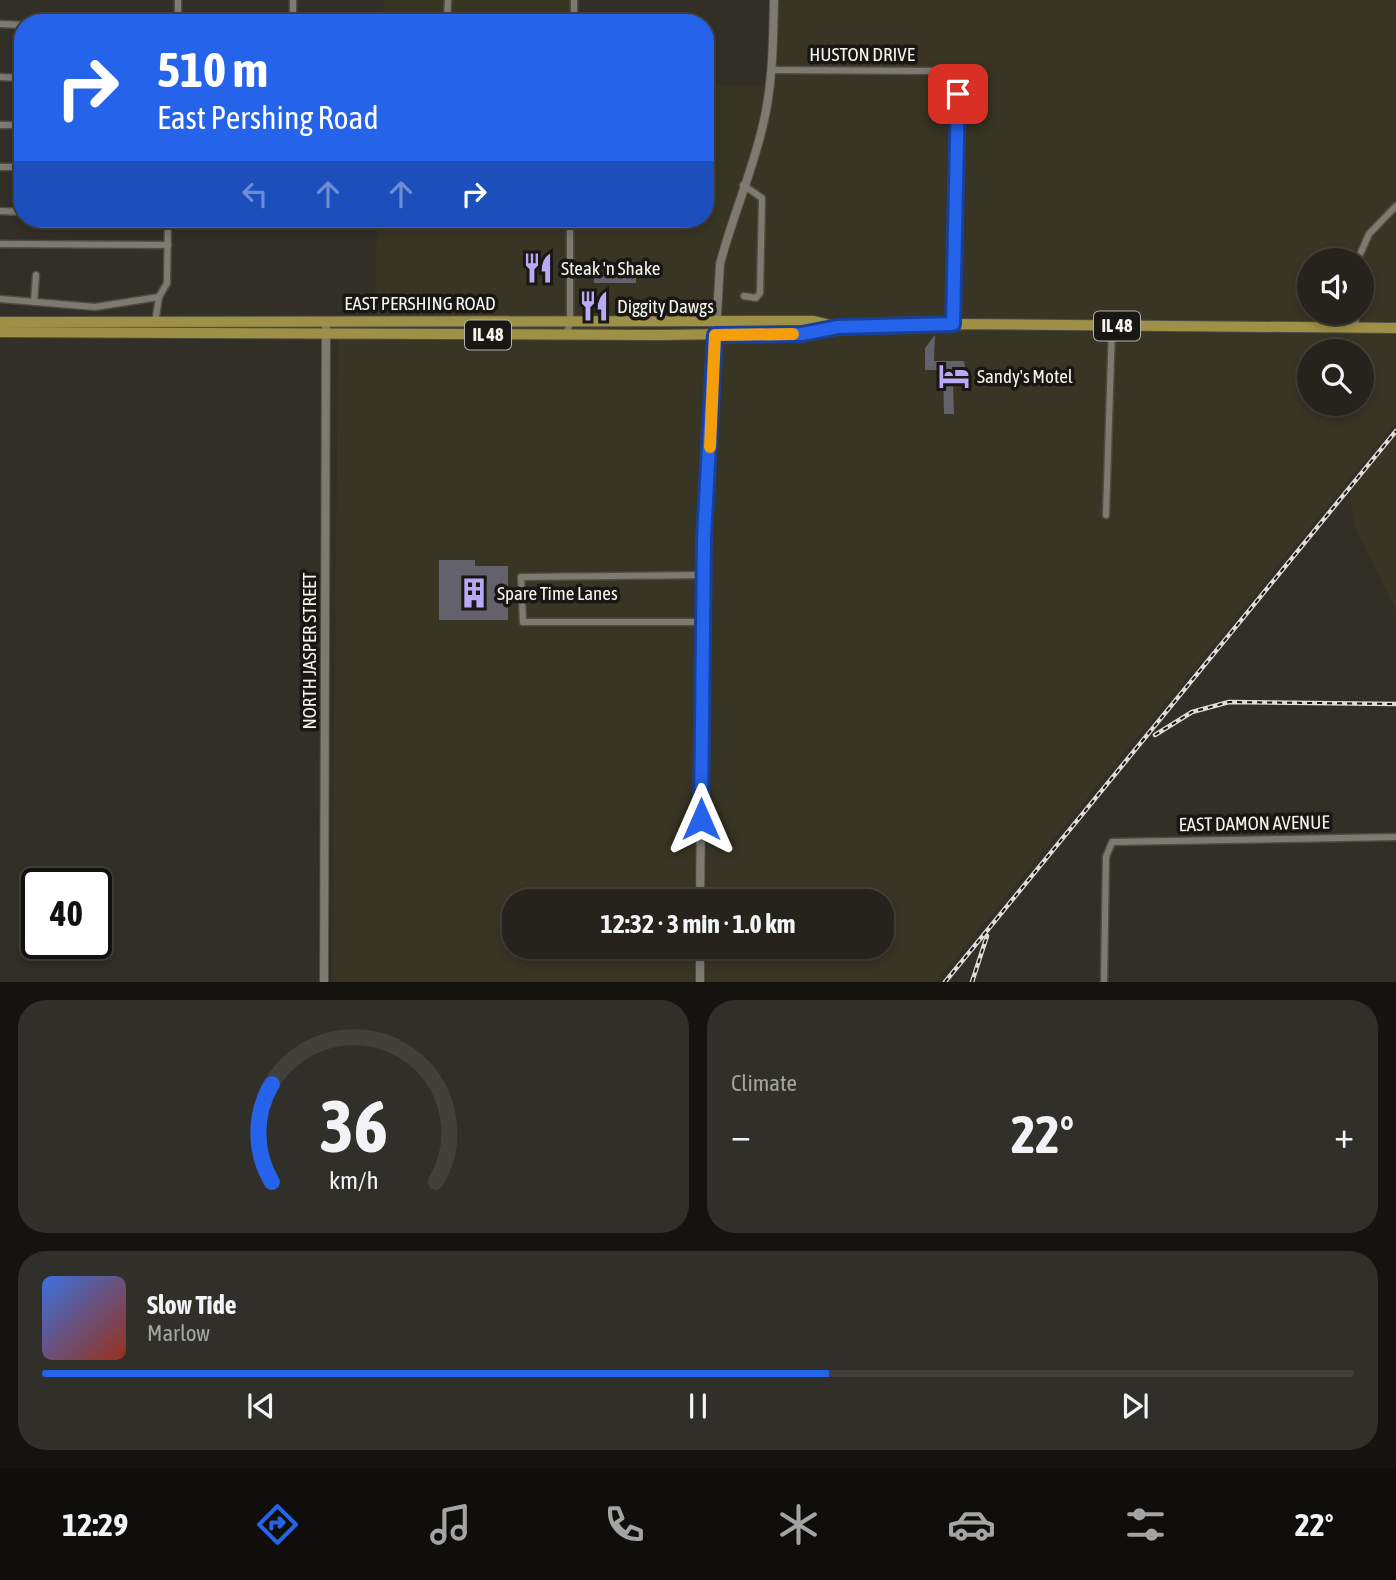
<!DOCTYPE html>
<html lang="en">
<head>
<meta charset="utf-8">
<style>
	:root { --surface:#25231c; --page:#312f29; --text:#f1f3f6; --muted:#a3a4a3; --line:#42403b; --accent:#2563eb }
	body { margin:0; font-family:"Asap Condensed",sans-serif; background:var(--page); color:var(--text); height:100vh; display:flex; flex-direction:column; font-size:26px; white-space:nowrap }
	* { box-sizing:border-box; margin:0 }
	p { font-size:23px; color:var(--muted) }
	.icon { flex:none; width:38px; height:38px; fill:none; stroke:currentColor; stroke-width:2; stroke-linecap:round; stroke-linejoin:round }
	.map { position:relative; height:982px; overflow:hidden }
	.side { display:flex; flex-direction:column; gap:18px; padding:18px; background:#14130f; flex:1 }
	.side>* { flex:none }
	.top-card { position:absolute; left:14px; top:14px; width:700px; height:214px; border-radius:28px; box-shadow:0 4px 10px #0003,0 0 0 2px var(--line); background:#2563eb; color:#fff; overflow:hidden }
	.fabs { position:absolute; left:1297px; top:248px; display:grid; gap:14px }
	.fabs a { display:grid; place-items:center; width:77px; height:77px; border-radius:50%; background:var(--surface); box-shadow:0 4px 10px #0003,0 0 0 2px var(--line); font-size:35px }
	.speed { position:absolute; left:21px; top:868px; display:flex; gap:14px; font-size:35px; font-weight:700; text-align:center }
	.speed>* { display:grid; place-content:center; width:91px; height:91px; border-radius:50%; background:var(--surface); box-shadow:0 4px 10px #0003,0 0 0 2px var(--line); line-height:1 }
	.speed .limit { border:4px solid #111; border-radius:10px; background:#fff; color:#111 }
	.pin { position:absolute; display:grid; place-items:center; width:60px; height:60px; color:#fff; margin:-30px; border-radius:14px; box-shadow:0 4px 10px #0006 }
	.me { position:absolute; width:77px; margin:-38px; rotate:0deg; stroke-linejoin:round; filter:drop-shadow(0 0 5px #0008) }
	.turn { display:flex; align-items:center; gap:24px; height:147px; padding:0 28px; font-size:32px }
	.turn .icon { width:91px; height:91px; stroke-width:2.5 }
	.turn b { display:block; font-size:49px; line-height:60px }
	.lanes { display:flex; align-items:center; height:66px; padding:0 28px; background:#0003; justify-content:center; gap:35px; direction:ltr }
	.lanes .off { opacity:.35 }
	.big { font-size:52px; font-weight:700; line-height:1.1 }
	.side .widget { flex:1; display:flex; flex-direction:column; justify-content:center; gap:10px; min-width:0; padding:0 24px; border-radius:28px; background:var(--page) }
	.side .dial { align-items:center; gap:0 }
	.dial svg { height:182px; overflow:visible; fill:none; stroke:var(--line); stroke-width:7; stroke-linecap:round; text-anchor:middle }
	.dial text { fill:var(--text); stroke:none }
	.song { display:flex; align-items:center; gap:21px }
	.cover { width:84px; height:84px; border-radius:10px; background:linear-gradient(135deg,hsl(220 70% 55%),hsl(10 70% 35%)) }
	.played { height:7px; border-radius:4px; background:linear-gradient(90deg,var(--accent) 60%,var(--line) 60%) }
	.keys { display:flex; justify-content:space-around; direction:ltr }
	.heat { display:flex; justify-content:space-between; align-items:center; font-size:38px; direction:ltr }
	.side .tiles { flex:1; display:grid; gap:18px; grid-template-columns:1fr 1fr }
	.widget:last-child { grid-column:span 2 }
	.trip { position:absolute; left:502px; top:889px; width:392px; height:70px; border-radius:28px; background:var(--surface); box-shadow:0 4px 10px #0003,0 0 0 2px var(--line); font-weight:700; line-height:70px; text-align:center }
	.menu { display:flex; height:112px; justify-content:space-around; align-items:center; background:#0f0e0b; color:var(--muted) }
	.menu .icon { width:49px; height:49px }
	.menu .active { color:var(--accent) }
	.menu b { font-size:32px; color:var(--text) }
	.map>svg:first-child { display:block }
	.built { fill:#383525; fill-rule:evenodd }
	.building { fill:#63616b }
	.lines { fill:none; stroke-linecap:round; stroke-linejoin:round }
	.minor-casing { stroke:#4e4c44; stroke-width:9 }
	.tertiary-casing { stroke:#4e4c44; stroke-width:10 }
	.primary-casing { stroke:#4e4c44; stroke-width:12 }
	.minor { stroke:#7d7b70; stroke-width:6 }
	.tertiary { stroke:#7d7b70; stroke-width:8 }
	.primary { stroke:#9e9147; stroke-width:10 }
	.rail-casing { stroke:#deddd7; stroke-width:4.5 }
	.rail { stroke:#181713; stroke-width:2; stroke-dasharray:5; stroke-linecap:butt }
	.route-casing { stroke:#184099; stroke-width:18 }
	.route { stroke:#2563eb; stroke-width:12 }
	.slow { stroke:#f59e0b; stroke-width:12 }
	.labels { text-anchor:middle; stroke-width:7; stroke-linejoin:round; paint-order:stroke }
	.shield { fill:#181713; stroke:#b3b2ac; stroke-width:2 }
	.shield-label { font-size:18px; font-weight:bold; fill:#f5f4ee }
	.street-label { font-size:19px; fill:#f5f4ee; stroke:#181713 }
	.poi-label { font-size:19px; fill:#f5f4ee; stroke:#181713; text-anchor:start }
</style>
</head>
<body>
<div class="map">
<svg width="1396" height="982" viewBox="0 0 1396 982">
	<rect width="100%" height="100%" fill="#312f26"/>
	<g class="built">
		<path d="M384 0H574V23H383Z"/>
		<path d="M774 0H1396V423L937 981 332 982 338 334H374L377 219H705V85H770ZM1309 261H1362V313H1309ZM1309 352H1362V404H1309ZM514 901H882V947H514Z"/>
		<path d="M1396 431V611L1354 526 1349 487Z"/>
	</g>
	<g class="building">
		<rect x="594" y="276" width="42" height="7"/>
		<path d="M935 335 934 361H964L965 367 960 368 961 380 953 381 954 414H944L943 373H938V370H925V348Z"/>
		<path d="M439 560H475V566H508V620H439Z"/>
	</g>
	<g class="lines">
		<g class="minor-casing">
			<g id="minor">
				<path d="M178 0V23"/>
				<path d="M293 23V0"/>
				<path d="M447 23 448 0"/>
				<path d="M574 23V0"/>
				<path d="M0 24 23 25"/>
				<path d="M772 70 935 71 950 79 958 94 953 324"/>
				<path d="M0 77 23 78"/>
				<path d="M0 125H23"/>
				<path d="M0 167H23"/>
				<path d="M743 185 762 198 760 293 756 298 744 296"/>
				<path d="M0 211 23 212"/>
				<path d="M0 244 168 245"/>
				<path d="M1357 261 1369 234 1396 206"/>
				<path d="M0 299 95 307 159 297"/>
				<path d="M34 302 36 275"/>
				<path d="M155 323 159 297 167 283 168 219"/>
				<path d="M1355 328 1356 313"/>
				<path d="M566 335 570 322V219"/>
				<path d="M1106 515 1112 326"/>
				<path d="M702 622H523L521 577 705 575"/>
				<path d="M1104 982 1106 857 1112 842 1396 837"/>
			</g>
		</g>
		<g class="tertiary-casing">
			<g id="tertiary">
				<path d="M700 901 704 537 720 264C732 218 751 175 762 129 773 86 773 44 774 0"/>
				<path d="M324 982 326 321"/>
				<path d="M700 982V947"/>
			</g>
		</g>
		<g class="primary-casing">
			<g id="primary">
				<path d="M0 322 814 321 834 326"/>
				<path d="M0 332 659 335 802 333 838 327 953 324 1396 328"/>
			</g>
		</g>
		<use href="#minor" class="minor"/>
		<use href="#tertiary" class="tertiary"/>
		<use href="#primary" class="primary"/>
		<g class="rail-casing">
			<g id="rail">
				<path d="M1155 735 1192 712 1229 702 1396 704"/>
				<path d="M945 982 1396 431"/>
				<path d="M972 982 987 936"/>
			</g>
		</g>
		<use href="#rail" class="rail"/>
	</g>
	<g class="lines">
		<g class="route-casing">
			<path id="route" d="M701 819 704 537 715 335 802 334 838 327 953 324 958 94"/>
		</g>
		<use href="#route" class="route"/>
		<path class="slow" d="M710 447 715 335 793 334"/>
	</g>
	<defs>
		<g id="restaurant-bare" transform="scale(2.415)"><path d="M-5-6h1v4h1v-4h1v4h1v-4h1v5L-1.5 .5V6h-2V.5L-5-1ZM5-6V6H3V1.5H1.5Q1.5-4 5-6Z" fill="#b9aaf7" stroke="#181713" stroke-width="2.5" paint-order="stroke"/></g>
		<g id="hotel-bare" transform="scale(2.415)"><path d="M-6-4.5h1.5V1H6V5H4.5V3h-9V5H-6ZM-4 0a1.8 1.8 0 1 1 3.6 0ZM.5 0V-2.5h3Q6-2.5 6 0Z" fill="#b9aaf7" stroke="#181713" stroke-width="2.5" paint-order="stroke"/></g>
		<g id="building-bare" transform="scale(2.415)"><path d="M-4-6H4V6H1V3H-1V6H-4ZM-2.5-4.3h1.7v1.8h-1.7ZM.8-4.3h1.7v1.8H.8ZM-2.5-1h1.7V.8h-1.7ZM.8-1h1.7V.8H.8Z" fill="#b9aaf7" stroke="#181713" stroke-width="2.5" paint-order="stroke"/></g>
	</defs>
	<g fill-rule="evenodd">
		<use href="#restaurant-bare" x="538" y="268"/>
		<use href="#restaurant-bare" x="594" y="306"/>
		<use href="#hotel-bare" x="954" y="376"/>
		<use href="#building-bare" x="474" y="593"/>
	</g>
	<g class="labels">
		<g class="shield">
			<rect x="1094" y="311.5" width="46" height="29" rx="5"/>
			<rect x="465" y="320.5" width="46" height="29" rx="5"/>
		</g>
		<g class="shield-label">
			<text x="1117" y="332">IL 48</text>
			<text x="488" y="341">IL 48</text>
		</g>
		<g class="street-label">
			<text x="862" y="61">HUSTON DRIVE</text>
			<text x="420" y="310">EAST PERSHING ROAD</text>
			<text transform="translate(309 651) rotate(-90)" y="7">NORTH JASPER STREET</text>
			<text transform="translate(1254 823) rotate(-1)" y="7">EAST DAMON AVENUE</text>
		</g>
		<g class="poi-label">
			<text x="561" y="275">Steak 'n Shake</text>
			<text x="617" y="313">Diggity Dawgs</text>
			<text x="977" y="383">Sandy's Motel</text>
			<text x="497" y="600">Spare Time Lanes</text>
		</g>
	</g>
</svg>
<div class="fabs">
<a><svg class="icon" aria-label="sound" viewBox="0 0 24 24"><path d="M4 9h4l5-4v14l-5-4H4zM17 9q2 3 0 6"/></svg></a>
<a><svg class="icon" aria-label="search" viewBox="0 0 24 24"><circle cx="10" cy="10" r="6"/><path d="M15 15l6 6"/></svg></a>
</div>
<div class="speed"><div class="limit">40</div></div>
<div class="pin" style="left:958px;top:94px;background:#d93025"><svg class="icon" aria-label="arrive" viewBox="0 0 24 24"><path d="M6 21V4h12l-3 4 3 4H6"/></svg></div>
<svg class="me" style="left:701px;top:819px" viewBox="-20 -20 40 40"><path d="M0-17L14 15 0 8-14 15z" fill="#2563eb" stroke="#fff" stroke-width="4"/></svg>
<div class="trip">12:32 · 3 min · 1.0 km</div>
<div class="top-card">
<div class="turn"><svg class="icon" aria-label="right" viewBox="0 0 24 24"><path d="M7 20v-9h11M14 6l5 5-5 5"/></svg><div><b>510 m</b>East Pershing Road</div></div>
<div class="lanes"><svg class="icon off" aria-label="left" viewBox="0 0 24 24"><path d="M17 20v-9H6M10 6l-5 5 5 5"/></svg><svg class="icon off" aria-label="ahead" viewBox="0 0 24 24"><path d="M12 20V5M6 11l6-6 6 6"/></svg><svg class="icon off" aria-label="ahead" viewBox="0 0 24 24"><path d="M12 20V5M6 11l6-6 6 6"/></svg><svg class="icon" aria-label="right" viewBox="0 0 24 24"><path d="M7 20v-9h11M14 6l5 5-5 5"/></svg></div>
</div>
</div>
<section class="side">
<div class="tiles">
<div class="widget dial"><svg viewBox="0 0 100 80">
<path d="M14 69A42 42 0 1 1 86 69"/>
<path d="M14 69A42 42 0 0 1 14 26" stroke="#2563eb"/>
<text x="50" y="56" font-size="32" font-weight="700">36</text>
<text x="50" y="72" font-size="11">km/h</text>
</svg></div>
<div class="widget"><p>Climate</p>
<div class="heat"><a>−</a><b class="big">22°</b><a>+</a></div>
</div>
<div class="widget">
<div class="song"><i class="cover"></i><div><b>Slow Tide</b><p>Marlow</p></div></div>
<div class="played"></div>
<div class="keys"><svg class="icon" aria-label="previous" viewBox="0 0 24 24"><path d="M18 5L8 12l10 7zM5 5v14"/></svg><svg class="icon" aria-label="pause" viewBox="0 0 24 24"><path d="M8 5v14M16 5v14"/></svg><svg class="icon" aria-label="next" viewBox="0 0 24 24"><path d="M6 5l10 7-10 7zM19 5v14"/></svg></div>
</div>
</div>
</section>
<nav class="menu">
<b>12:29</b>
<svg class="icon active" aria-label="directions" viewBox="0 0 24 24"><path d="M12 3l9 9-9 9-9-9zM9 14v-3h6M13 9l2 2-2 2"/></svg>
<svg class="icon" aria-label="music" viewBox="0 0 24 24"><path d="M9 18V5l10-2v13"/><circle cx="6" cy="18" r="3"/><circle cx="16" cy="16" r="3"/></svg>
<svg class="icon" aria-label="phone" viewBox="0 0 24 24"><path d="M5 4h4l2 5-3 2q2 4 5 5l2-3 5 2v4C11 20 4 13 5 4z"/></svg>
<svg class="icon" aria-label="climate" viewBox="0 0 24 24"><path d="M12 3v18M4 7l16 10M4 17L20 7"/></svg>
<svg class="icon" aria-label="car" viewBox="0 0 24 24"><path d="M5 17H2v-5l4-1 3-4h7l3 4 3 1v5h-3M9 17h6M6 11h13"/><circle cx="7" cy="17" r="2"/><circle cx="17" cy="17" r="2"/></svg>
<svg class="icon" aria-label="filters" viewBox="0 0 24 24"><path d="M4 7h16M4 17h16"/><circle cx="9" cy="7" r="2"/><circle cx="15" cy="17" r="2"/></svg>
<b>22°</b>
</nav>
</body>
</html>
